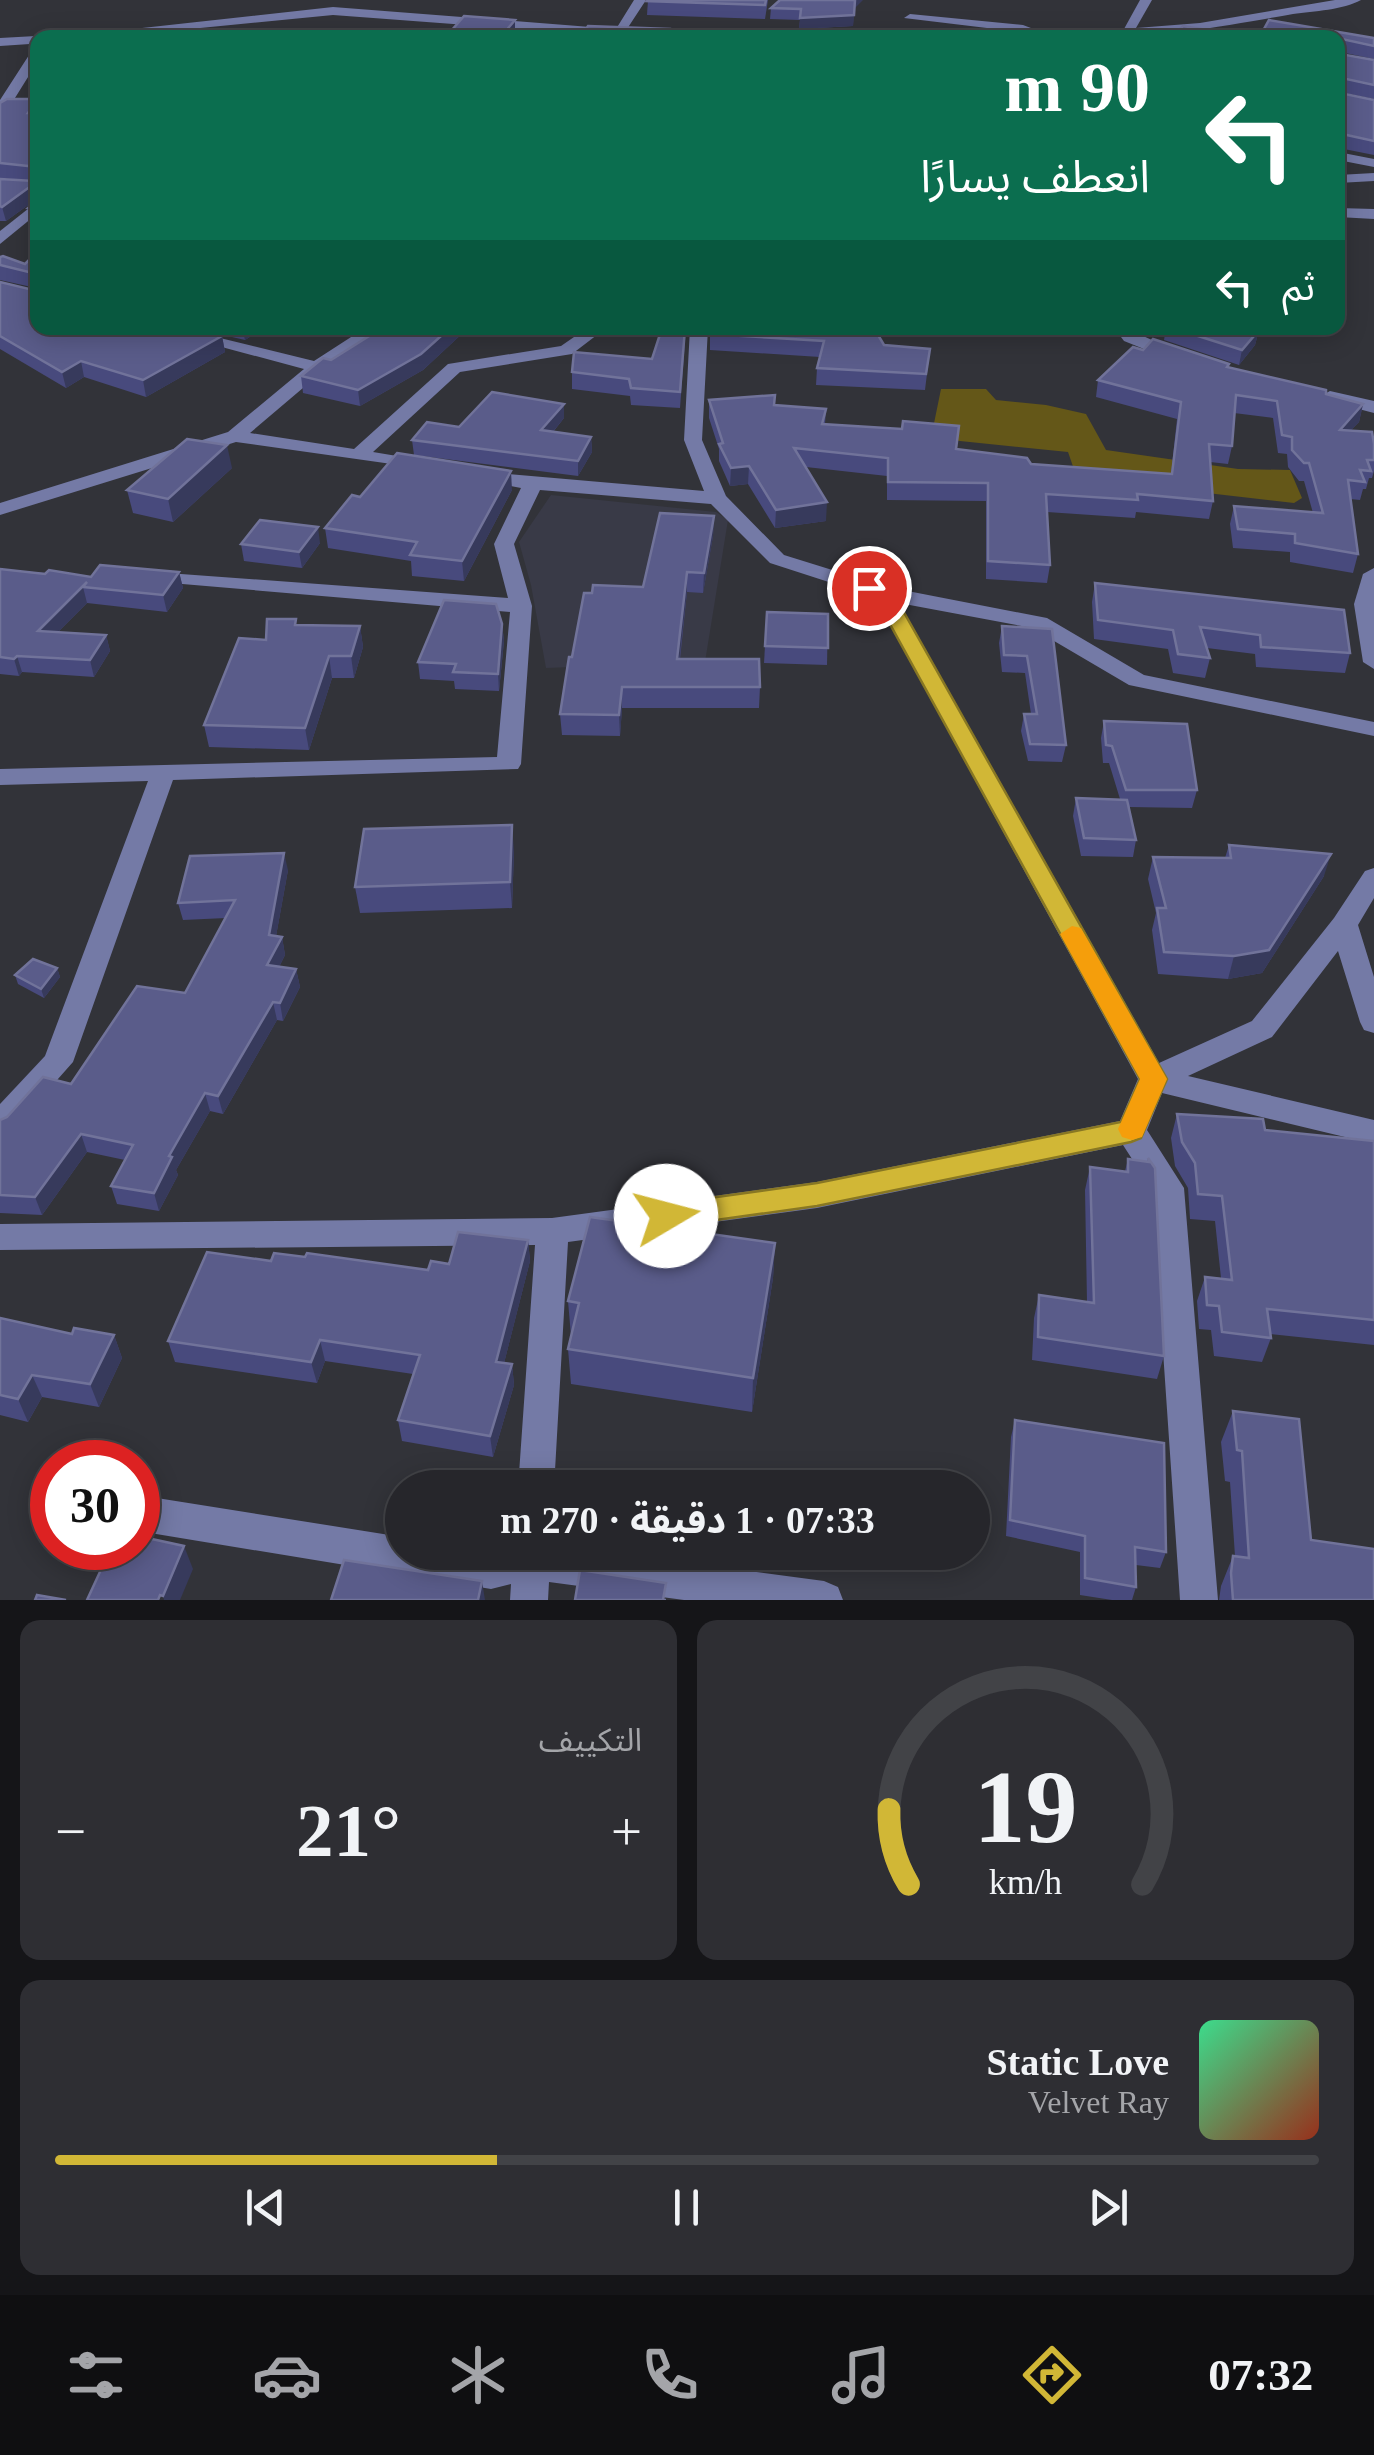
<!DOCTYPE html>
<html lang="ar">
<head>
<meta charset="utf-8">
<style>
	:root { --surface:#26262b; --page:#2e2e33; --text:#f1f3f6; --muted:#a4a5a9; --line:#424347; --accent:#d1b736 }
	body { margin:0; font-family:"Times New Roman","Noto Sans Arabic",serif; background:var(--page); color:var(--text); direction:rtl; height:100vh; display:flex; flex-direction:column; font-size:38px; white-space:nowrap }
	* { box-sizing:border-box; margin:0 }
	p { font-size:32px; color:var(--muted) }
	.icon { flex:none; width:55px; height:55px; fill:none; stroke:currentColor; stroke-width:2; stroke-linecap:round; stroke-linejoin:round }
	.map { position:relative; height:1600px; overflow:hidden; direction:ltr }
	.details { display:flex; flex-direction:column; gap:20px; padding:20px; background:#151518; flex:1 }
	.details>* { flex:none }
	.top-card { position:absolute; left:30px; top:30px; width:1315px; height:305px; border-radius:20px; box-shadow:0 5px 25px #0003,0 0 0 2px var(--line); direction:rtl; background:#0b6e4f; color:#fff; overflow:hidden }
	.speed { position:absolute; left:30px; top:1440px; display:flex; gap:20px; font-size:50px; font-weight:700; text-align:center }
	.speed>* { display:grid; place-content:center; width:130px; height:130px; border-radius:50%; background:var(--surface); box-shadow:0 5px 25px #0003,0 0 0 2px var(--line); line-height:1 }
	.speed .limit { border:15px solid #d22; background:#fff; color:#111 }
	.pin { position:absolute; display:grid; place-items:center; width:85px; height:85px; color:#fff; margin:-42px; border:5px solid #fff; border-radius:50%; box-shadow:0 2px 10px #0007 }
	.me { position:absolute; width:110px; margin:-55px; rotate:82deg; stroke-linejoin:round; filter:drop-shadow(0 0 8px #0008) }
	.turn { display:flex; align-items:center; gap:35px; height:210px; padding:0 30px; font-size:45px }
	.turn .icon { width:130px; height:130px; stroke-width:2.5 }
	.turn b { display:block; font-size:70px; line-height:85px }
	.then { display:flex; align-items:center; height:95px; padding:0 30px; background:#0003; gap:20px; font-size:38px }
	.big { font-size:75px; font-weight:700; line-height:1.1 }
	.details .card { flex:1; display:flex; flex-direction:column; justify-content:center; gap:15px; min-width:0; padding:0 35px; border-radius:20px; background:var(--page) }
	.details .dial { align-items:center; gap:0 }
	.dial svg { height:260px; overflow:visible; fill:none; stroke:var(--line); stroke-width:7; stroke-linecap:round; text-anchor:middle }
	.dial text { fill:var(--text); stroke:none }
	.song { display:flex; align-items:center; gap:30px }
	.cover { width:120px; height:120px; border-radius:15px; background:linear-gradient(135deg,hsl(150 70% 55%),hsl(10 70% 35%)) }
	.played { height:10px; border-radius:5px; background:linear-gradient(90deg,var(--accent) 35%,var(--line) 35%) }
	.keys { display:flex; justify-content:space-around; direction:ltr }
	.heat { display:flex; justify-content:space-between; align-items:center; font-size:55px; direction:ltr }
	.details .tiles { flex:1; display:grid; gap:20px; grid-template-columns:1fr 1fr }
	.card:last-child { grid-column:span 2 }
	.trip { position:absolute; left:385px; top:1470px; width:605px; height:100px; border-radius:50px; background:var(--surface); box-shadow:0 5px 25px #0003,0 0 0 2px var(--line); font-weight:700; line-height:100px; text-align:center; direction:rtl }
	.dock { display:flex; height:160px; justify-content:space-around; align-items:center; background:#0f0f11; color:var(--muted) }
	.dock .icon { width:70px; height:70px }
	.dock .on { color:var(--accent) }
	.dock b { font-size:45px; color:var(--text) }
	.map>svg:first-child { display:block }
	.built { fill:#393a47 }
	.green { fill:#645718 }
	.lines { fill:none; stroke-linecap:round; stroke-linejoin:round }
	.minor { fill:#747aa6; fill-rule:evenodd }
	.wall { fill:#484a7d }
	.shaded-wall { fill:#373a5c }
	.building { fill:#5a5c8a; stroke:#71739a; stroke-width:2.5 }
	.route { fill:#d1b736; stroke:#887723; stroke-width:2.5 }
	.slow { fill:#f59e0b }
</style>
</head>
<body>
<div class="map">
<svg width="1374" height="1600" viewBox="0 0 1374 1600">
	<rect width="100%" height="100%" fill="#323339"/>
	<path class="built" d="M551 495 716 512 728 520 705 662 546 668 531 585 519 542Z"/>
	<path class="green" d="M941 389H986L996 400 1046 405 1086 414 1106 450 1238 469 1290 470 1302 498 1294 503 1077 478 1068 452 931 438Z"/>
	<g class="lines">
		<g class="minor">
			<path d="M634 0H646L627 29 699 38H638L333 15 99 38H51L333 7 616 29Z"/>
			<path d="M1140 0H1152L1136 28 1200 23 1335 0H1361C1343 10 1314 11 1293 14 1230 25 1078 54 1021 32L904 18 910 14 1023 25 1052 36 1124 29Z"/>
			<path d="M36 36 42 38H38V61L5 114 0 115V100L31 52 30 44 0 46V38Z"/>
			<path d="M1338 152 1374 159V167L1338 160Z"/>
			<path d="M1374 173V181L1338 183V175Z"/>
			<path d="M38 201V213L0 244V231Z"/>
			<path d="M1338 208 1374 209V219L1338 217Z"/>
			<path d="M151 328H179L314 361 365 328H384L323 371 250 433 354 449 448 364 561 346 587 328H606L572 354 460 372 373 452 427 461V469L236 442 0 515V503L228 432 304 369Z"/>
			<path d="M690 328H708L702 440 726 496 784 555 887 587 1047 618 1144 675 1374 722V736L1129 685 1032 628 899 603 1159 1063 1252 1021 1334 918 1365 871 1374 868V898L1358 925 1374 977V1033L1364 1030 1360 1022 1338 951 1272 1037 1188 1076 1374 1120V1144L1162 1093 1147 1130 1184 1188 1218 1600H1180L1152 1190 1123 1145 817 1208 568 1242 554 1488H518L535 1245 0 1250V1224L552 1218 817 1182 1120 1121 1138 1079 875 597 770 563 711 504 540 490 514 544 532 606 521 764 518 769 173 780 73 1062 11 1132 0 1136V1104L45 1056 148 781 0 785V769L497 757 510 612 147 581 136 575 140 571 508 598 494 544 521 488 473 479V471L704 491 684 440Z"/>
			<path d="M1129 328H1146L1141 335 1189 357 1174 361 1124 341 1121 337Z"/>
			<path d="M1330 391 1374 401V413L1324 400 1321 396Z"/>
			<path d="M1374 568V669L1363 662 1354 604 1363 574Z"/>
			<path d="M138 1495 402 1537V1552H607L824 1581 838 1587 843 1600H684L549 1582 548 1600H510L511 1584 491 1589 138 1531Z"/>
		</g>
	</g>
	<g class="wall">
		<path d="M648 0H768L765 19 647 15Z"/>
		<path d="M771 8 854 9 853 26 799 29 800 20 770 19Z"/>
		<path d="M1338 38H1374V59L1340 52V54L1374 60V99L1340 92V93L1374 100V155L1339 148 1338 150Z"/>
		<path d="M38 99V198L6 221H0V179L35 181 0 178V103Z"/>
		<path d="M38 199V224L31 223 28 208Z"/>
		<path d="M38 251V328L222 336 225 352 146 397 84 377 66 388 0 349V282L33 290 36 288 0 280V257L25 264Z"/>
		<path d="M193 328H256V333L245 340Z"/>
		<path d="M382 328H484V330H466L423 370 360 406 303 393 301 376 331 360Z"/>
		<path d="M686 328 680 408 631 405 630 396 572 389V372L652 359Z"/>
		<path d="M710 328 930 349 925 390 816 385 817 368 820 357 710 350Z"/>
		<path d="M1003 328H1032L1031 335 1003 332Z"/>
		<path d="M1166 328H1256L1255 329 1259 330 1255 345 1239 365 1164 340Z"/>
		<path d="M1143 350 1229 364V368L1363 404 1359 422 1351 430 1374 460V471L1372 478H1369L1366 489H1363L1360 500 1350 499 1358 554 1353 573 1290 562V552L1233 548 1230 524 1234 506 1313 513 1304 481H1299L1288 467 1287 454 1278 453 1273 418 1234 413 1232 446 1228 464 1210 462 1213 501 1209 519 1136 512 1135 518 1047 512 1050 565 1047 583 986 579V501L887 500V476L806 467 826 521 775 528 748 484 730 486 719 461V449L709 418V400L826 409 825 424 1031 464 1171 474 1177 419 1096 397 1098 380Z"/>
		<path d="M564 418 553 432 591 437 592 452 578 476 414 455 412 440 459 427Z"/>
		<path d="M232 468 173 522 133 513 127 490Z"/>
		<path d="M512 490 464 581 412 576 411 561 328 548 325 528 360 497Z"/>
		<path d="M714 516 713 536 703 593 687 592 680 659 760 687 759 708H622L620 736 562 735 560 714 592 593 643 587Z"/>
		<path d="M320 543 302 568 244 561 241 544Z"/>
		<path d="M0 569 91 577 179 572 183 588 167 612 87 603 58 632 106 635 110 651 94 677 22 672 19 676 0 674Z"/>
		<path d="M1095 583 1350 653 1345 673 1256 667 1255 654 1207 648 1210 658 1205 678 1173 673 1168 649 1094 639 1092 602Z"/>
		<path d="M767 612 828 614 827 665 764 663Z"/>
		<path d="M502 624 504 641 499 691 455 689 454 681 420 679 418 662Z"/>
		<path d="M297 625 360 626 363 647 354 678H332L309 750 209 747 204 725 266 640Z"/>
		<path d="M1002 626 1052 629 1066 745 1062 762 1028 761 1021 731 1024 714H1031L1025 673 1002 672 999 643Z"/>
		<path d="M1104 721 1197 790 1192 808 1129 807 1136 840 1133 857 1081 856 1073 816 1076 798 1120 799 1109 763H1103L1101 738Z"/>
		<path d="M1229 845 1324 876 1262 973 1228 979 1158 974 1152 930 1156 913 1148 879 1153 857 1225 858Z"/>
		<path d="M514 851 512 908 360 913 355 887Z"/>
		<path d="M288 870 276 936 282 937 285 955 279 967 296 969 300 987 283 1021 277 1020 223 1114 210 1111 176 1170 178 1175 159 1211 117 1204 111 1186 125 1160 87 1152 42 1215 0 1213V1120L71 1084 185 993 226 918 183 920 178 903Z"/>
		<path d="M57 968 60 977 44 998 18 984 15 975Z"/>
		<path d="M1177 1114 1265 1130 1374 1141V1345L1270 1334 1271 1338 1262 1362 1214 1356 1211 1330 1199 1329 1197 1301 1205 1277 1221 1278 1215 1221 1190 1219 1188 1188 1175 1166 1171 1138Z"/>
		<path d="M1148 1158 1164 1356 1157 1379 1032 1360 1034 1318 1039 1295 1087 1302 1085 1190 1090 1167 1125 1171 1128 1159 1147 1162Z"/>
		<path d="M528 1240 530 1261 504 1363 512 1364 514 1385 493 1457 402 1441 398 1420 413 1374 325 1361 317 1383 175 1362 168 1341 271 1261 428 1270Z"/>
		<path d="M775 1243 773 1278 752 1412 571 1384 568 1349 571 1336 568 1301Z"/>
		<path d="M0 1318 72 1334 114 1335 122 1358 99 1407 42 1397 28 1422 0 1415Z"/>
		<path d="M1233 1411 1311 1540 1374 1600H1219L1221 1586 1233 1556H1235L1230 1482 1225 1481 1221 1442Z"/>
		<path d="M1015 1420 1166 1552 1160 1568 1136 1565V1587L1132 1600H1112L1080 1595V1552L1006 1536 1011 1437Z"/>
	</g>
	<g class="shaded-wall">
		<path d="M855 0H863L854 9Z"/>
		<path d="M854 15 853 26 799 29 800 18Z"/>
		<path d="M515 20V33L511 38H500Z"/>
		<path d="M38 100V118L28 113Z"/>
		<path d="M35 183 38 198 6 221 2 207Z"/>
		<path d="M242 328H256V333L245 340Z"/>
		<path d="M450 328H465L466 330 423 370 360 406 358 390Z"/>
		<path d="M1259 330 1255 345 1239 365 1242 350Z"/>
		<path d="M222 336 225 352 146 397 143 380Z"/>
		<path d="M81 361 84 377 66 388 62 372Z"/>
		<path d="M564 404V418L542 445 541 430Z"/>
		<path d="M1363 404 1359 422 1335 447 1340 430Z"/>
		<path d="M591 437 592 452 578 476V461Z"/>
		<path d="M227 445 232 468 173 522 168 499Z"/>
		<path d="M749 466 748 484 730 486 731 468Z"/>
		<path d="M511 471 512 490 464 581 462 561Z"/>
		<path d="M827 502 826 521 775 528 776 510Z"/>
		<path d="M714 516 713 536 703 593 704 573Z"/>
		<path d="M318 527 320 543 302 568 299 552Z"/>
		<path d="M179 572 183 588 167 612 163 595Z"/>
		<path d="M687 572V592L677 680V659Z"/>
		<path d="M87 582 83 587 87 603 43 647 38 631Z"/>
		<path d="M502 624 504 641 499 691 498 674Z"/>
		<path d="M360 626 363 647 354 678 351 656Z"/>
		<path d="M106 635 110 651 94 677 90 660Z"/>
		<path d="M17 656 22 672 19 676 14 659Z"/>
		<path d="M329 656 332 678 309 750 305 728Z"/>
		<path d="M622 687V708L620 736 619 715Z"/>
		<path d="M512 825 514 851 512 908 510 882Z"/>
		<path d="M284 853 288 870 273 953 269 935Z"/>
		<path d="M1331 854 1324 876 1262 973 1228 979 1234 956Z"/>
		<path d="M282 937 285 955 271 983 267 965Z"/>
		<path d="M57 968 60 977 44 998 41 989Z"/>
		<path d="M296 969 300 987 283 1021 280 1003Z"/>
		<path d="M273 1002 277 1020 223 1114 218 1096Z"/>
		<path d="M205 1093 210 1111 176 1170 178 1175 159 1211 154 1193 169 1156Z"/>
		<path d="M81 1134 87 1152 42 1215 35 1197Z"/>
		<path d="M528 1240 530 1261 499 1383 496 1362Z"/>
		<path d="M775 1243 773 1278 752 1412 753 1378Z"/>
		<path d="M114 1335 122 1358 99 1407 90 1384Z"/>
		<path d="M320 1340 325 1361 317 1383 311 1362Z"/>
		<path d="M512 1364 514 1385 493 1457 490 1436Z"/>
		<path d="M32 1375 42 1397 28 1422 18 1399Z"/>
		<path d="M184 1546 193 1569 180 1600H164L163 1596Z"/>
		<path d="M482 1581 485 1600H478Z"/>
	</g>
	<g class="building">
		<path d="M648 0H766L765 5 647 1Z"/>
		<path d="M780 0H855L854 15 800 18 801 9 771 8Z"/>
		<path d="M464 16 515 20 500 38H445Z"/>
		<path d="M1269 20 1374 38V46L1342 39 1338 42V38H1259Z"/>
		<path d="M588 26 670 29V38H580Z"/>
		<path d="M1183 26 1254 38H1171Z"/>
		<path d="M1338 44 1340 54 1374 60V85L1342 78 1338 82Z"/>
		<path d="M1338 83 1340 93 1374 100V141L1342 134 1338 140Z"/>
		<path d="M7 99H38L28 113H38V169L37 167 0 163V103Z"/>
		<path d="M38 178V195L35 183 2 207 0 206V179L34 181Z"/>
		<path d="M38 199V209L28 208Z"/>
		<path d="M38 251V280L37 274 0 265V257L3 256 25 264Z"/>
		<path d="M0 282 33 290 38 287V328H191L222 336 143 380 81 361 62 372 0 336Z"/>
		<path d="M382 328H450L421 354 358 390 301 376 323 358 331 360Z"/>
		<path d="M662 328H685L680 392 631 388 629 379 572 372 574 352 652 359Z"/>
		<path d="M710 328H874L884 345 930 349 926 374 817 368 824 341 710 334Z"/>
		<path d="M1173 328H1247L1259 330 1242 350Z"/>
		<path d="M1153 339 1229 364 1227 367 1326 390V394L1363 404 1340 430 1372 432 1374 444V460H1367L1371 471 1360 470 1365 482 1348 480 1358 554 1295 543V534L1238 529 1234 506 1323 513 1309 463H1304L1292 450V437L1282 435 1277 401 1236 395 1232 446 1209 444 1213 501 1137 494 1138 500 1046 494 1050 565 988 561V483L888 482V458L794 448 827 502 776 510 749 466 731 468 719 444 723 443 709 400 775 395 774 405 826 409 822 424 902 429 903 421 959 426 956 449 1027 458 1031 464 1172 474 1181 402 1098 380 1133 347 1143 350Z"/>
		<path d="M492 392 564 404 541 430 591 437 578 461 412 440 427 422 459 427Z"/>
		<path d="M187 439 227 445 168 499 127 490Z"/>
		<path d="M397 453 511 471 462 561 410 555 417 542 325 528 352 495 360 497Z"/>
		<path d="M660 513 714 516 704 573 687 572 677 659H759L760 687H622L619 715 560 714 569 657H572L584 593H592L593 585 643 587Z"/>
		<path d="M260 520 318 527 299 552 241 544Z"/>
		<path d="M100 565 179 572 163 595 83 587 87 582 38 631 106 635 90 660 17 656 14 659 0 657V569L45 574 49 570 91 577Z"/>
		<path d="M1095 583 1344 610 1350 653 1261 647 1260 635 1200 627 1210 658 1178 654 1173 630 1098 620Z"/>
		<path d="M444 600 496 604 502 624 498 674 453 672 456 664 418 662Z"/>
		<path d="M767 612 828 614V648L765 646Z"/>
		<path d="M267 619H296L295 625 360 626 351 656H329L305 728 204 725 239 638 266 640Z"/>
		<path d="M1002 626 1052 629 1066 745 1030 744 1024 714H1037L1027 656 1004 655Z"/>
		<path d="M1104 721 1187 724 1197 790H1126L1112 746 1106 745Z"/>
		<path d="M1076 798 1127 800 1136 840 1084 838Z"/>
		<path d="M512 825 510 882 355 887 364 829Z"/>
		<path d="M1229 845 1331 854 1269 950 1234 956 1164 952 1157 908H1166L1153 857 1231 858Z"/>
		<path d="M284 853 269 935 282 937 267 965 296 969 280 1003 273 1002 218 1096 205 1093 169 1156 172 1157 154 1193 111 1186 133 1145 81 1134 35 1197 0 1195V1120L7 1117 43 1077 71 1084 137 986 185 993 235 900 178 903 190 856Z"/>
		<path d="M33 959 57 968 41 989 15 975Z"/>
		<path d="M1177 1114 1263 1119 1265 1130 1374 1141V1320L1267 1309 1271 1338 1222 1332 1219 1306 1207 1305 1205 1277 1232 1280 1222 1196 1198 1194 1195 1163 1182 1142Z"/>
		<path d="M1148 1158 1155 1168 1164 1356 1038 1337 1039 1295 1094 1303 1090 1167 1128 1172V1159L1149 1162Z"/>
		<path d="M590 1217 775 1243 753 1378 568 1349 579 1303 568 1301Z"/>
		<path d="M458 1232 528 1240 496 1362 512 1364 490 1436 398 1420 420 1355 320 1340 311 1362 168 1341 207 1252 271 1261 274 1253 305 1257 307 1253 428 1270 431 1261 449 1264Z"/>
		<path d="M0 1318 72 1334 74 1328 114 1335 90 1384 32 1375 18 1399 0 1395Z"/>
		<path d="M1233 1411 1299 1419 1311 1540 1374 1549V1600H1233L1231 1573 1233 1556 1249 1558 1242 1451 1237 1450Z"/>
		<path d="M1015 1420 1164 1443 1166 1552 1135 1547 1136 1587 1085 1578V1536L1010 1520Z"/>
		<path d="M138 1536 184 1546 163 1596 160 1595 158 1600H87L111 1548H138Z"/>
		<path d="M344 1560 482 1581 478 1600H331Z"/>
		<path d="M580 1570 666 1583 663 1600H666H575Z"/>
		<path d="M37 1595 66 1600H35Z"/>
	</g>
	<path class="route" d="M869 583 893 593 1167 1079 1141 1138 1131 1142 817 1206 666 1227 655 1224 651 1216 655 1207 666 1204 817 1183 1121 1122 1140 1079 875 597 859 588Z"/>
	<path class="slow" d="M1072 926 1081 928 1167 1079 1142 1137 1132 1140 1122 1137 1118 1129 1140 1079 1060 934Z"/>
</svg>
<div class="speed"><div class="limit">30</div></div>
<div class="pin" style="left:869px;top:588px;background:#d93025"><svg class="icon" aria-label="arrive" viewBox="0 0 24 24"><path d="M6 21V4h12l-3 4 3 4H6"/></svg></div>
<svg class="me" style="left:666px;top:1216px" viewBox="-20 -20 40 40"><circle r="19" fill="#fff"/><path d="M0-13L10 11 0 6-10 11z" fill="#d1b736"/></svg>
<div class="trip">07:33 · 1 دقيقة · 270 m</div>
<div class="top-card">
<div class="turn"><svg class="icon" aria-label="left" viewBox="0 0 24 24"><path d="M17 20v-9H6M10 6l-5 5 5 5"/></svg><div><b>90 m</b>انعطف يسارًا</div></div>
<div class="then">ثم<svg class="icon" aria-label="left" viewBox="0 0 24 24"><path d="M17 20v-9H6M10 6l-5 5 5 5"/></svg></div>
</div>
</div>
<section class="details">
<div class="tiles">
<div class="card dial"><svg viewBox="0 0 100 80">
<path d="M14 69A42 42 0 1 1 86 69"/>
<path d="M14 69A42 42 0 0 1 8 46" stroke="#d1b736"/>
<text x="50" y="56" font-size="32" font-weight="700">19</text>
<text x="50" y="72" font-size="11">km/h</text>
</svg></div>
<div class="card"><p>التكييف</p>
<div class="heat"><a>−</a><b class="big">21°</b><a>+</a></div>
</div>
<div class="card">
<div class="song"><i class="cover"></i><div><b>Static Love</b><p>Velvet Ray</p></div></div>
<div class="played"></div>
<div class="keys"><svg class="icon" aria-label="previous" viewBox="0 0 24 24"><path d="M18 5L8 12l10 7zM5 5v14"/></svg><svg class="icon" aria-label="pause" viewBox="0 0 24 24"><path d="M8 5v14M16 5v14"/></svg><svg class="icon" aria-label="next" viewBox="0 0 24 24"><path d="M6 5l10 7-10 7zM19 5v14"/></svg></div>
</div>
</div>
</section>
<nav class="dock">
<b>07:32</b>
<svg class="icon on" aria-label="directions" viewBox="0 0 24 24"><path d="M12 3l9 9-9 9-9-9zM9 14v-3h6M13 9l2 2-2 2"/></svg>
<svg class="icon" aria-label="music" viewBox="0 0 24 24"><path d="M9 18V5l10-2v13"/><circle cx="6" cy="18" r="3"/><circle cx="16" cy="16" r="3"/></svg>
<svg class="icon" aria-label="phone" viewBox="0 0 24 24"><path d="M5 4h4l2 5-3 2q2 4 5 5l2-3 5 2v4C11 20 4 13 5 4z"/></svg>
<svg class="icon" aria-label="climate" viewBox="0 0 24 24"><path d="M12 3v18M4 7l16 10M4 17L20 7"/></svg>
<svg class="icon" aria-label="car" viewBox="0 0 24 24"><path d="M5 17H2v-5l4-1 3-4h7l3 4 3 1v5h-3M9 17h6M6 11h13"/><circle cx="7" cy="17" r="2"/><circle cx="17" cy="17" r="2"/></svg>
<svg class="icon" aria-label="filters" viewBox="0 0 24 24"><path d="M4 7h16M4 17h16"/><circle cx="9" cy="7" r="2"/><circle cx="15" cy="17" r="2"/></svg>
</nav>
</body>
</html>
